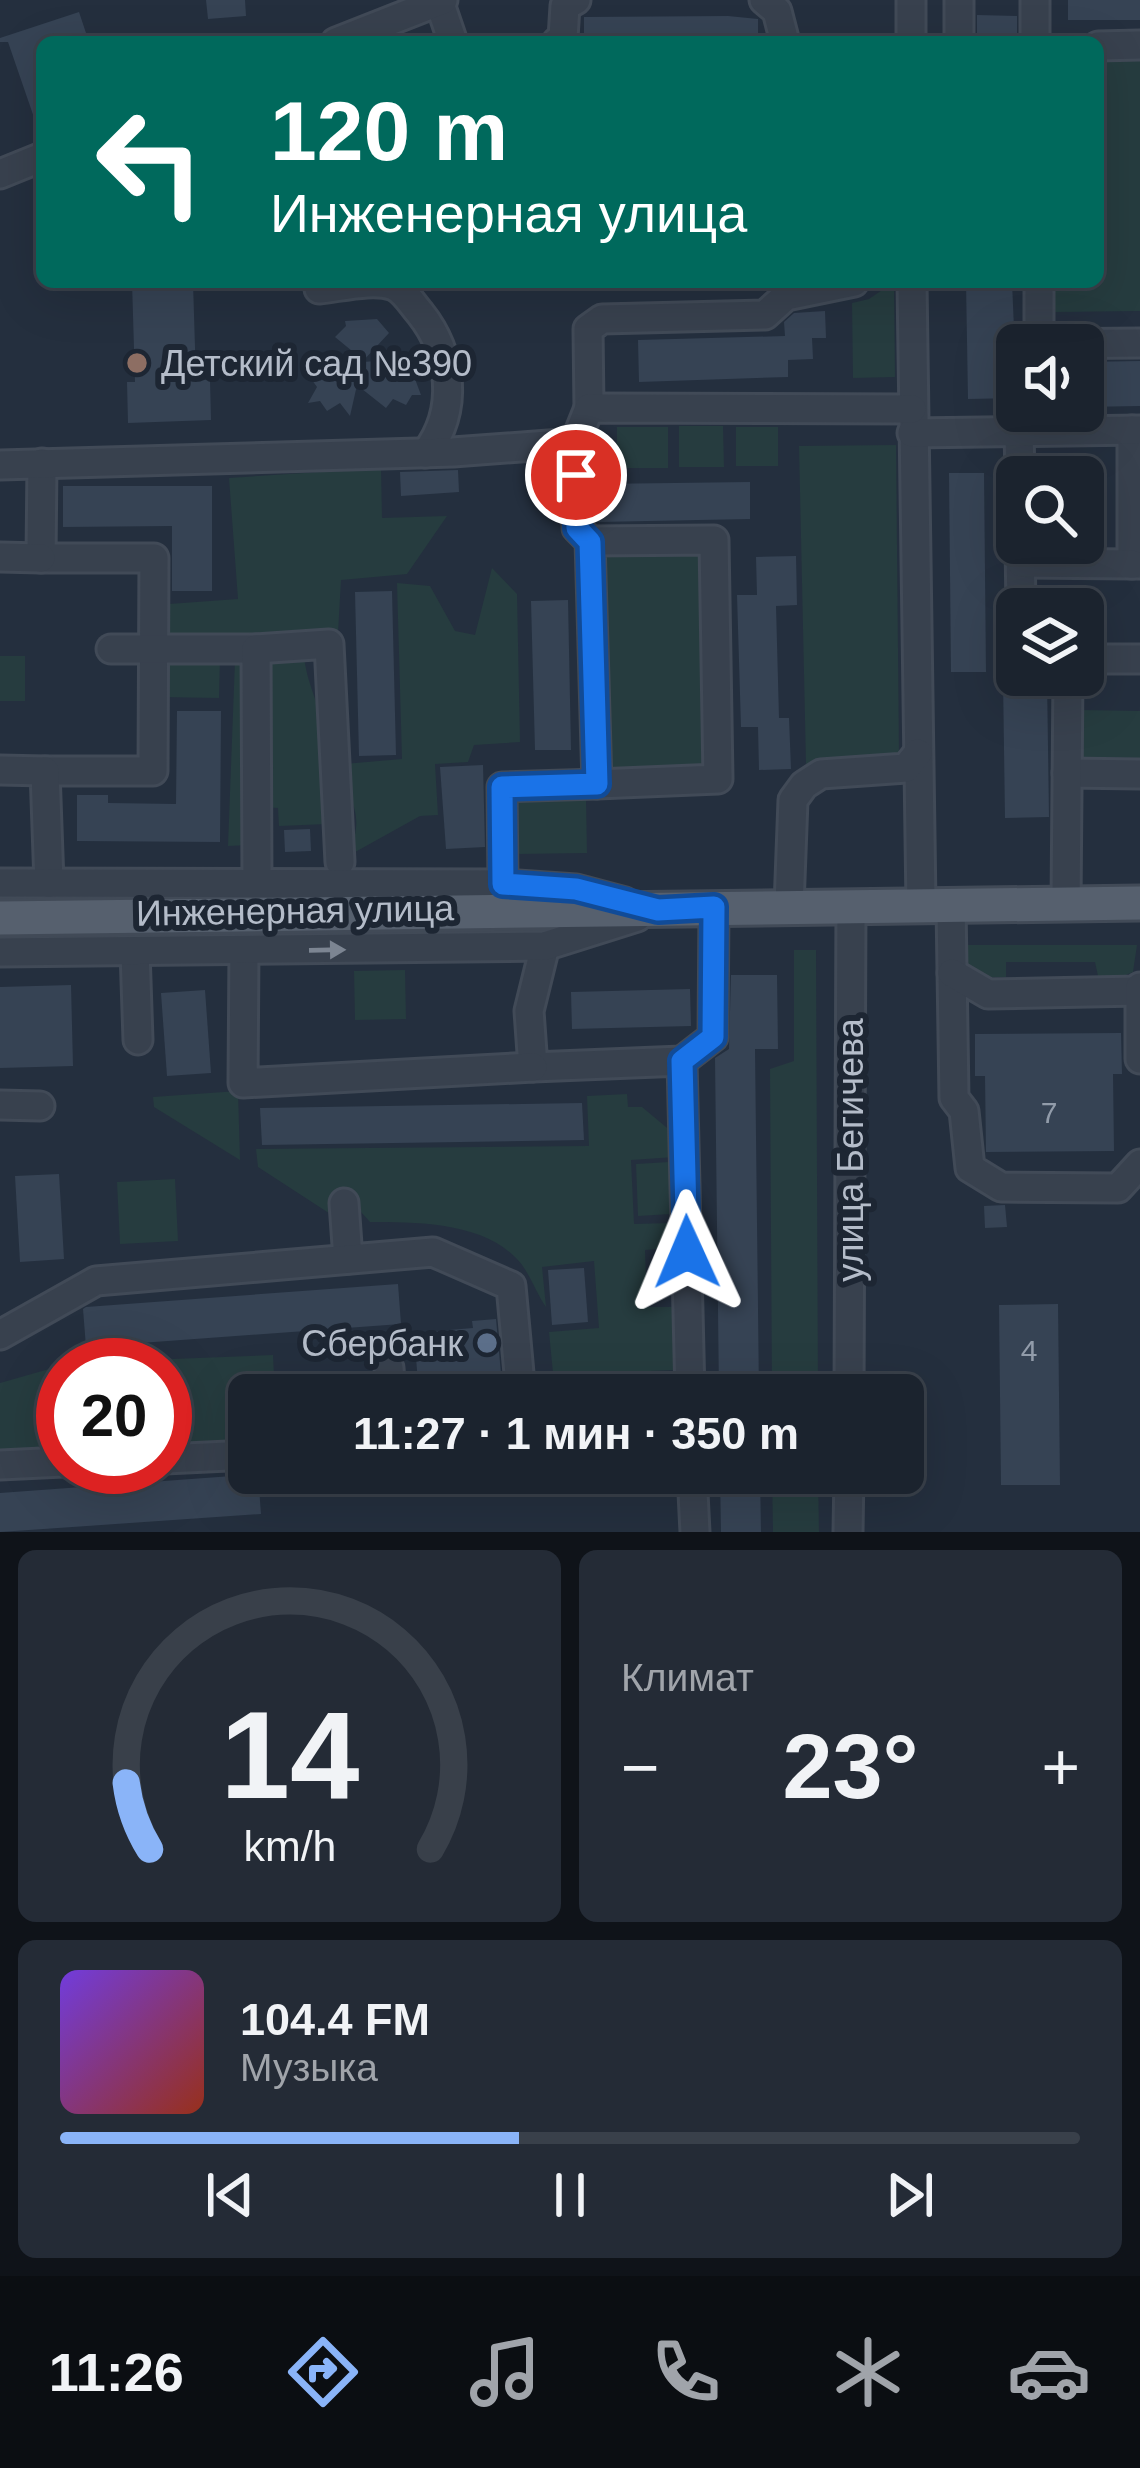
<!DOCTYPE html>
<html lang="ru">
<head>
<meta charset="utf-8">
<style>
	:root { --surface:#1b232e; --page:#242b36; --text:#f1f3f6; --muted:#a0a4aa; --line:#39404a; --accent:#8ab4f8 }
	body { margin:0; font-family:Arial,sans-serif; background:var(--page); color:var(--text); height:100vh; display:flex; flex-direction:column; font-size:45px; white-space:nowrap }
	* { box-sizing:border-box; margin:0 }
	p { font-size:39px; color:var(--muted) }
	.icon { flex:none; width:66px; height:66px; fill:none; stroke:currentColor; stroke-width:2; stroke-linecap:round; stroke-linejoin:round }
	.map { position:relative; height:1532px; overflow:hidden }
	.side { display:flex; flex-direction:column; gap:18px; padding:18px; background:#0f1319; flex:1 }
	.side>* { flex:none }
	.banner { position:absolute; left:36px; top:36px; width:1068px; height:252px; border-radius:18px; box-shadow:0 12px 48px #0002,0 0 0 3px var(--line); background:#00695c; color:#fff; overflow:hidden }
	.tools { position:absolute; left:996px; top:324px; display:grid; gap:24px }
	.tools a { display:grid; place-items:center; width:108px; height:108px; border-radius:18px; background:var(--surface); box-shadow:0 12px 48px #0002,0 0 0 3px var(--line); font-size:60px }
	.speed { position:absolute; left:36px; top:1338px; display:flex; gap:24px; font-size:60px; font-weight:700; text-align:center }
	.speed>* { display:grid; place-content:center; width:156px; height:156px; border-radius:50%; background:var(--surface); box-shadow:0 12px 48px #0002,0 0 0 3px var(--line); line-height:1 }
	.speed .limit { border:18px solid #d22; background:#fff; color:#111 }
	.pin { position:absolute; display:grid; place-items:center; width:102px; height:102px; color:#fff; margin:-51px; border:6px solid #fff; border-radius:50%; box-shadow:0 3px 12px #0007 }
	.me { position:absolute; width:132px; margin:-66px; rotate:359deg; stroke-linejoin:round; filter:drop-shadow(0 0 9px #0008) }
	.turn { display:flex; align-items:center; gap:42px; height:252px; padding:0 36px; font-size:54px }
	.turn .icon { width:156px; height:156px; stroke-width:2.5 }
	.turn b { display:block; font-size:84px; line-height:102px }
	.big { font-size:90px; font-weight:700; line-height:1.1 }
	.side .card { flex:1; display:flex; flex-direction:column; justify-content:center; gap:18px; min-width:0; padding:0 42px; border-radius:18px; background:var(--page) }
	.side .dial { align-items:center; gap:0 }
	.dial svg { height:312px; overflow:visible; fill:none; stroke:var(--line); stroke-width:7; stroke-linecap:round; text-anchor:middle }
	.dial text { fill:var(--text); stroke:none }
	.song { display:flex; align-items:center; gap:36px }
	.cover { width:144px; height:144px; border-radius:18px; background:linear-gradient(135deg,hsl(260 70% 55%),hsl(10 70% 35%)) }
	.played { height:12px; border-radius:6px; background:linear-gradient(90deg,var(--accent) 45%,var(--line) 45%) }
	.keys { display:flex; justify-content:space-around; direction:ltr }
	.heat { display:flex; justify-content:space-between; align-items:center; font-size:66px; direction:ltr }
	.side .tiles { flex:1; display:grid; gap:18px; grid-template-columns:1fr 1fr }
	.card:last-child { grid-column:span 2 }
	.trip { position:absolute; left:228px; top:1374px; width:696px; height:120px; border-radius:18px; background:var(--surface); box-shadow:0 12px 48px #0002,0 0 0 3px var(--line); font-weight:700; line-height:120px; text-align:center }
	.tab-bar { display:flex; height:192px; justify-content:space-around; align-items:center; background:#0b0e12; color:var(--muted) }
	.tab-bar .icon { width:84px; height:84px }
	.tab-bar .current { color:var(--accent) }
	.tab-bar b { font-size:54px; color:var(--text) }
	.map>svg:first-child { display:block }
	.green { fill:#263c3f }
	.building { fill:#364354 }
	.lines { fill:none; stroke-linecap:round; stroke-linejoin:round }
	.minor-casing { stroke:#414a57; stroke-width:33 }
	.major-casing { stroke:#414a57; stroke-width:39 }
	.minor { stroke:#38414e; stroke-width:27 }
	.major { stroke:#56606e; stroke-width:33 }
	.oneway { fill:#7c8592 }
	.route-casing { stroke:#114b97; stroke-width:30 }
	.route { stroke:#1a73e8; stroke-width:21 }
	.education-dot { fill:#8d6e63; stroke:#1d2633; stroke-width:4.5 }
	.service-dot { fill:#5c6f8a; stroke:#1d2633; stroke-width:4.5 }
	.labels { text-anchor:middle; stroke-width:12; stroke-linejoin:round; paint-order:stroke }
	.number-label { font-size:30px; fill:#929caa }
	.poi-label { font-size:36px; fill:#b4bcc9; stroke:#1d2633; text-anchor:start }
	.street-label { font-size:36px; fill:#b4bcc9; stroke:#1d2633 }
</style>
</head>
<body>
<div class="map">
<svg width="1140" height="1532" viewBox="0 0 1140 1532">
	<rect width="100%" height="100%" fill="#242f3e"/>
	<g class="green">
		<path d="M1140 58V311L1055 312V282H1098V59Z"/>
		<path d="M894 282 895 377 853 378 852 303 869 299Z"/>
		<path d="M679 426H723L724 467H679Z"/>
		<rect x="617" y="427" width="51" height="41"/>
		<rect x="736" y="427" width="42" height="39"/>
		<path d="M896 445 899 753 806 764 799 446Z"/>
		<path d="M381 468 382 518 447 516 407 574 341 580 338 633 170 640 169 604 238 599 229 478Z"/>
		<path d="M700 550 704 769 606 771 599 552Z"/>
		<path d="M492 568 517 594 520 742 474 745 468 762 435 764 438 815 420 816 348 856C368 807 346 808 344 764L402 759 397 583 430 586 455 631 475 635Z"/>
		<path d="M160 655 220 656 219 698 160 697Z"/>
		<path d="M304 655C306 684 322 708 325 738 328 766 326 796 326 824L279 826 278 808 265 807 264 656Z"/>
		<rect x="0" y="656" width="25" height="45"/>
		<path d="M235 660H249V845L228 846Z"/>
		<path d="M1081 710 1140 711V758L1081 757Z"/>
		<path d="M586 799 587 853 517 854 516 800Z"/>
		<path d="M961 945H1137L1133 972 1123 976H1098L1095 962H1006V977L977 978 961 969Z"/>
		<path d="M794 950H816L818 1395H772L770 1069 794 1061Z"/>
		<path d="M405 970 406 1019 355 1020 354 971Z"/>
		<path d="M238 1091 240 1160 154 1107 153 1097Z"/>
		<path d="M627 1094 628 1107H642L672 1132 675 1157 631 1160 634 1224 671 1223 674 1248 645 1250 647 1307H673L676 1370 626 1372 627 1395H528L526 1375 553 1373 549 1332 599 1328 594 1261 542 1267 546 1307C536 1293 528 1269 516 1258 481 1222 416 1222 370 1222L353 1203 338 1219 258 1167 256 1149 589 1146 587 1096Z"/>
		<path d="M669 1162 671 1214 638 1216 636 1164Z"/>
		<path d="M175 1179 178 1241 120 1244 117 1182Z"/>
		<path d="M273 1355 275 1395H249V1443L165 1447V1365H63V1451L0 1454V1383L70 1363Z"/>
		<path d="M772 1473H818L819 1532H773Z"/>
	</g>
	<g class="building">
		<path d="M206 0H245L246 16 208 19Z"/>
		<rect x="1068" y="0" width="72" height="20"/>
		<path d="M79 12 89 42H42L39 132 8 42H0V38Z"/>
		<path d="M977 15 1017 16V42H977Z"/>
		<path d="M728 16 758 19V42H584V17Z"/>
		<path d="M132 282H193L196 380H210L211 420 128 423 127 382H135Z"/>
		<path d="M966 282H1012L1017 398 968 399Z"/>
		<path d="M825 311 826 338H812L813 359 788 360V377L639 382 638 340 785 336 784 322 794 313Z"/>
		<path d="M377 319 389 333 362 362 407 359 409 371 418 374 415 379 421 395H412L406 405 393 399 386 408 357 385 350 416 340 403 327 411 320 401 308 403 317 387 312 380 321 375 320 367 363 360 335 337 346 326 345 321Z"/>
		<path d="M1140 361V406L1083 407V362Z"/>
		<path d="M458 470 459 492 401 496 400 472Z"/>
		<path d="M949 473H984L986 672H951Z"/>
		<path d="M750 482V519L597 522V484Z"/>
		<path d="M63 486H212V591H172V526L63 527Z"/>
		<path d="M796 556 797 605 776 606 779 718H789L791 769 759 770 758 727H741L737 595H757L756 557Z"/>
		<path d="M392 591 396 755 359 756 355 592Z"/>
		<path d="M568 600 571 750H535L531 601Z"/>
		<path d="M1047 677 1049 817 1005 818 1003 678Z"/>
		<path d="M177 711H221L220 842 77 841V795H108V803L176 804Z"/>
		<path d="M483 765 485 847 446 849 440 767Z"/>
		<path d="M310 829 311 851 285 852 284 830Z"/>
		<path d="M731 975H777L778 1049H755L759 1395H719L715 1058 729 1049Z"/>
		<path d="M71 985 73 1066 0 1068V987Z"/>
		<path d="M690 989 691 1026 572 1029 571 992Z"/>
		<path d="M205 990 211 1073 167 1076 161 993Z"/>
		<path d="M1121 1033 1122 1074H1113L1114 1151 986 1152 985 1076H975V1034Z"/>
		<path d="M582 1103 584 1140 262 1145 260 1108Z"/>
		<path d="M59 1174 64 1259 20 1262 15 1176Z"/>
		<path d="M1005 1205 1007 1227 985 1228 984 1206Z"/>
		<path d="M584 1268 588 1322 552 1325 548 1270Z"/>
		<path d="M398 1284 401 1324 86 1347 83 1309 86 1307Z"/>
		<path d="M1058 1304 1060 1485H1001L999 1305Z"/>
		<path d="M496 1319 503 1395H419L414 1333 473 1328 472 1321Z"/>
		<path d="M720 1473H760L761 1532H721Z"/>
		<path d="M258 1474 261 1514 0 1532V1493Z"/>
	</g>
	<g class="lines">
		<g class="minor-casing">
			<g id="minor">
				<path d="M764 0 777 11 785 42"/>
				<path d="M911 0V42"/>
				<path d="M1035 0V42"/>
				<path d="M439 1 453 42"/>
				<path d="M336 42 443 0"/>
				<path d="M557 42 563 38 565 6 576 0"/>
				<path d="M959 42V0"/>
				<path d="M1098 46 1140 45"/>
				<path d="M0 174 42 157"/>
				<path d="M912 282 921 905"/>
				<path d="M1039 282V345"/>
				<path d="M319 289C340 287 374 278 394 286 405 291 412 304 420 313 452 353 459 410 426 453"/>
				<path d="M1039 344 1140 343"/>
				<path d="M589 408 588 329 602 319 765 315 786 296 854 282"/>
				<path d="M1132 430V564H1140"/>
				<path d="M1019 431 1020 477"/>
				<path d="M912 433 1140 430"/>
				<path d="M42 463 41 558H154L153 771H45"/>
				<path d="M0 465 453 452 575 443"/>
				<path d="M590 541 597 784 718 779 714 540 590 541 577 528 575 443 589 408 912 409"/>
				<path d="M1020 543 1021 609"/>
				<path d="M0 557 41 558"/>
				<path d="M1021 563 1132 564"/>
				<path d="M111 649H256"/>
				<path d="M1083 659H1140"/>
				<path d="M0 770 45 771 49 883"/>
				<path d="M1067 773 1140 774"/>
				<path d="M257 882 256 649 329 644 340 862"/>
				<path d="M0 883 503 884 576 889 625 902"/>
				<path d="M503 884 502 787 597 784"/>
				<path d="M1066 904 1068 675"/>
				<path d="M951 905 954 1098 964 1111 970 1168 1001 1187 1118 1188 1140 1164"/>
				<path d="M789 906 793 800 804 785 821 774 906 768 918 753"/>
				<path d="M545 946 529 1011 533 1067 682 1061 690 1395"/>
				<path d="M135 951 138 1040"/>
				<path d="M244 951 243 1083 533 1067"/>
				<path d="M0 952 545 946 637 917"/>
				<path d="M952 973 988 994 1138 991"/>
				<path d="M1140 987V1059"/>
				<path d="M682 1061 713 1037 714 907"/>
				<path d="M0 1105 40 1106"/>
				<path d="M344 1203 348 1259"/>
				<path d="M0 1335 96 1281 433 1252 511 1286 521 1395"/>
				<path d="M389 1368 391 1395"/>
				<path d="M849 1395 851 906"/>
				<path d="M165 1459 249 1455"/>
				<path d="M0 1465 63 1462"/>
				<path d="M692 1473 695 1532"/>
				<path d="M848 1532 849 1473"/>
			</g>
		</g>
		<g class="major-casing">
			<path id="major" d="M0 918 1140 903"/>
		</g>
		<use href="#minor" class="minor"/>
		<use href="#major" class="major"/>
	</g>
	<defs><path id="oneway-solid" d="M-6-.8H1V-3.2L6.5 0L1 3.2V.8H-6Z" transform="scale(3)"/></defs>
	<use class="oneway" href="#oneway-solid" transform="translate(327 950) rotate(-1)"/>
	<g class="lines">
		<g class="route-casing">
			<path id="route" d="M576 475 577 528 590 542 597 784 502 787 503 884 576 889 658 910 714 907 713 1037 682 1061 687 1252"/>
		</g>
		<use href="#route" class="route"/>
	</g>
	<circle class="education-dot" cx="137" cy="363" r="12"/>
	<circle class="service-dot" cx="487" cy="1343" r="12"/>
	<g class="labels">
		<g class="number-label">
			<text x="1049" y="1123">7</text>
			<text x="1029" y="1361">4</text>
		</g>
		<g class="poi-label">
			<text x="161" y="376">Детский сад №390</text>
			<text x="463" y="1356" text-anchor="end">Сбербанк</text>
		</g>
		<g class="street-label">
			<text transform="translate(295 910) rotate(-1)" y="13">Инженерная улица</text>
			<text transform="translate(850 1150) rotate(-90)" y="13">улица Бегичева</text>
		</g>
	</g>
</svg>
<div class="tools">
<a><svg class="icon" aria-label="sound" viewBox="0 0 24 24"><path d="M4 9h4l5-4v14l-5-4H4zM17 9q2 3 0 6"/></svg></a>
<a><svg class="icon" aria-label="search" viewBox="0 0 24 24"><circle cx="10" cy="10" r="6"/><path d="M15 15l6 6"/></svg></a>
<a><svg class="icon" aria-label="layers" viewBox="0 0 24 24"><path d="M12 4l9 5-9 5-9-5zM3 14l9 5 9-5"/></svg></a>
</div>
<div class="speed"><div class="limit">20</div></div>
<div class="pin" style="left:576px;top:475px;background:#d93025"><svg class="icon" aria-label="arrive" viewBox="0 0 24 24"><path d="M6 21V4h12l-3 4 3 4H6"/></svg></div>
<svg class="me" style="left:687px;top:1252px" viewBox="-20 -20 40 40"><path d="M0-17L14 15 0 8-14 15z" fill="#1a73e8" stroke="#fff" stroke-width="4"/></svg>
<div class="trip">11:27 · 1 мин · 350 m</div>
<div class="banner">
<div class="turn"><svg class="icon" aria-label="left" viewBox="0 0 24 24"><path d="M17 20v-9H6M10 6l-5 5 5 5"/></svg><div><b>120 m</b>Инженерная улица</div></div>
</div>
</div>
<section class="side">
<div class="tiles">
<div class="card dial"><svg viewBox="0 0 100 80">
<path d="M14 69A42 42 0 1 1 86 69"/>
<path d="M14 69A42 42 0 0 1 8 52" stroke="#8ab4f8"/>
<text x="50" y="56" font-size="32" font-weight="700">14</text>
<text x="50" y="72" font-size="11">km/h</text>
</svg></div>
<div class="card"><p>Климат</p>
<div class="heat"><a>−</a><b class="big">23°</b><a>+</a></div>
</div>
<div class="card">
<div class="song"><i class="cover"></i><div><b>104.4 FM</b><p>Музыка</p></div></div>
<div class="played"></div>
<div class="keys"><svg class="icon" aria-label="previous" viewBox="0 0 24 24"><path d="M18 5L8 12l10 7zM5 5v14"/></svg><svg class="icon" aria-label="pause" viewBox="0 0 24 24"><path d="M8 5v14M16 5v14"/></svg><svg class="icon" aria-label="next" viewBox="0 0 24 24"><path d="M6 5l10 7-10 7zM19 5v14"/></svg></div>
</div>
</div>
</section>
<nav class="tab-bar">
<b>11:26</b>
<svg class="icon current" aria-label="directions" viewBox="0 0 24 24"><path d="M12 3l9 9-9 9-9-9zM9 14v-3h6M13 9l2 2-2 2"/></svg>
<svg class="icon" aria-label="music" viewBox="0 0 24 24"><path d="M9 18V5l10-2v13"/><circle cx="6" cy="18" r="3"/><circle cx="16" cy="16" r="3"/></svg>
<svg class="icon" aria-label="phone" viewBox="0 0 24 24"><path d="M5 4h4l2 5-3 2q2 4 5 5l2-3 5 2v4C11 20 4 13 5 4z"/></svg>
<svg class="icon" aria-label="climate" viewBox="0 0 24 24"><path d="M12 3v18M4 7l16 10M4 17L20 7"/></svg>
<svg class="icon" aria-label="car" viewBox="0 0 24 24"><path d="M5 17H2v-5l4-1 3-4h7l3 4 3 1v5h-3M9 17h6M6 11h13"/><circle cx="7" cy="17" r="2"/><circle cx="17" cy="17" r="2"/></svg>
</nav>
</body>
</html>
